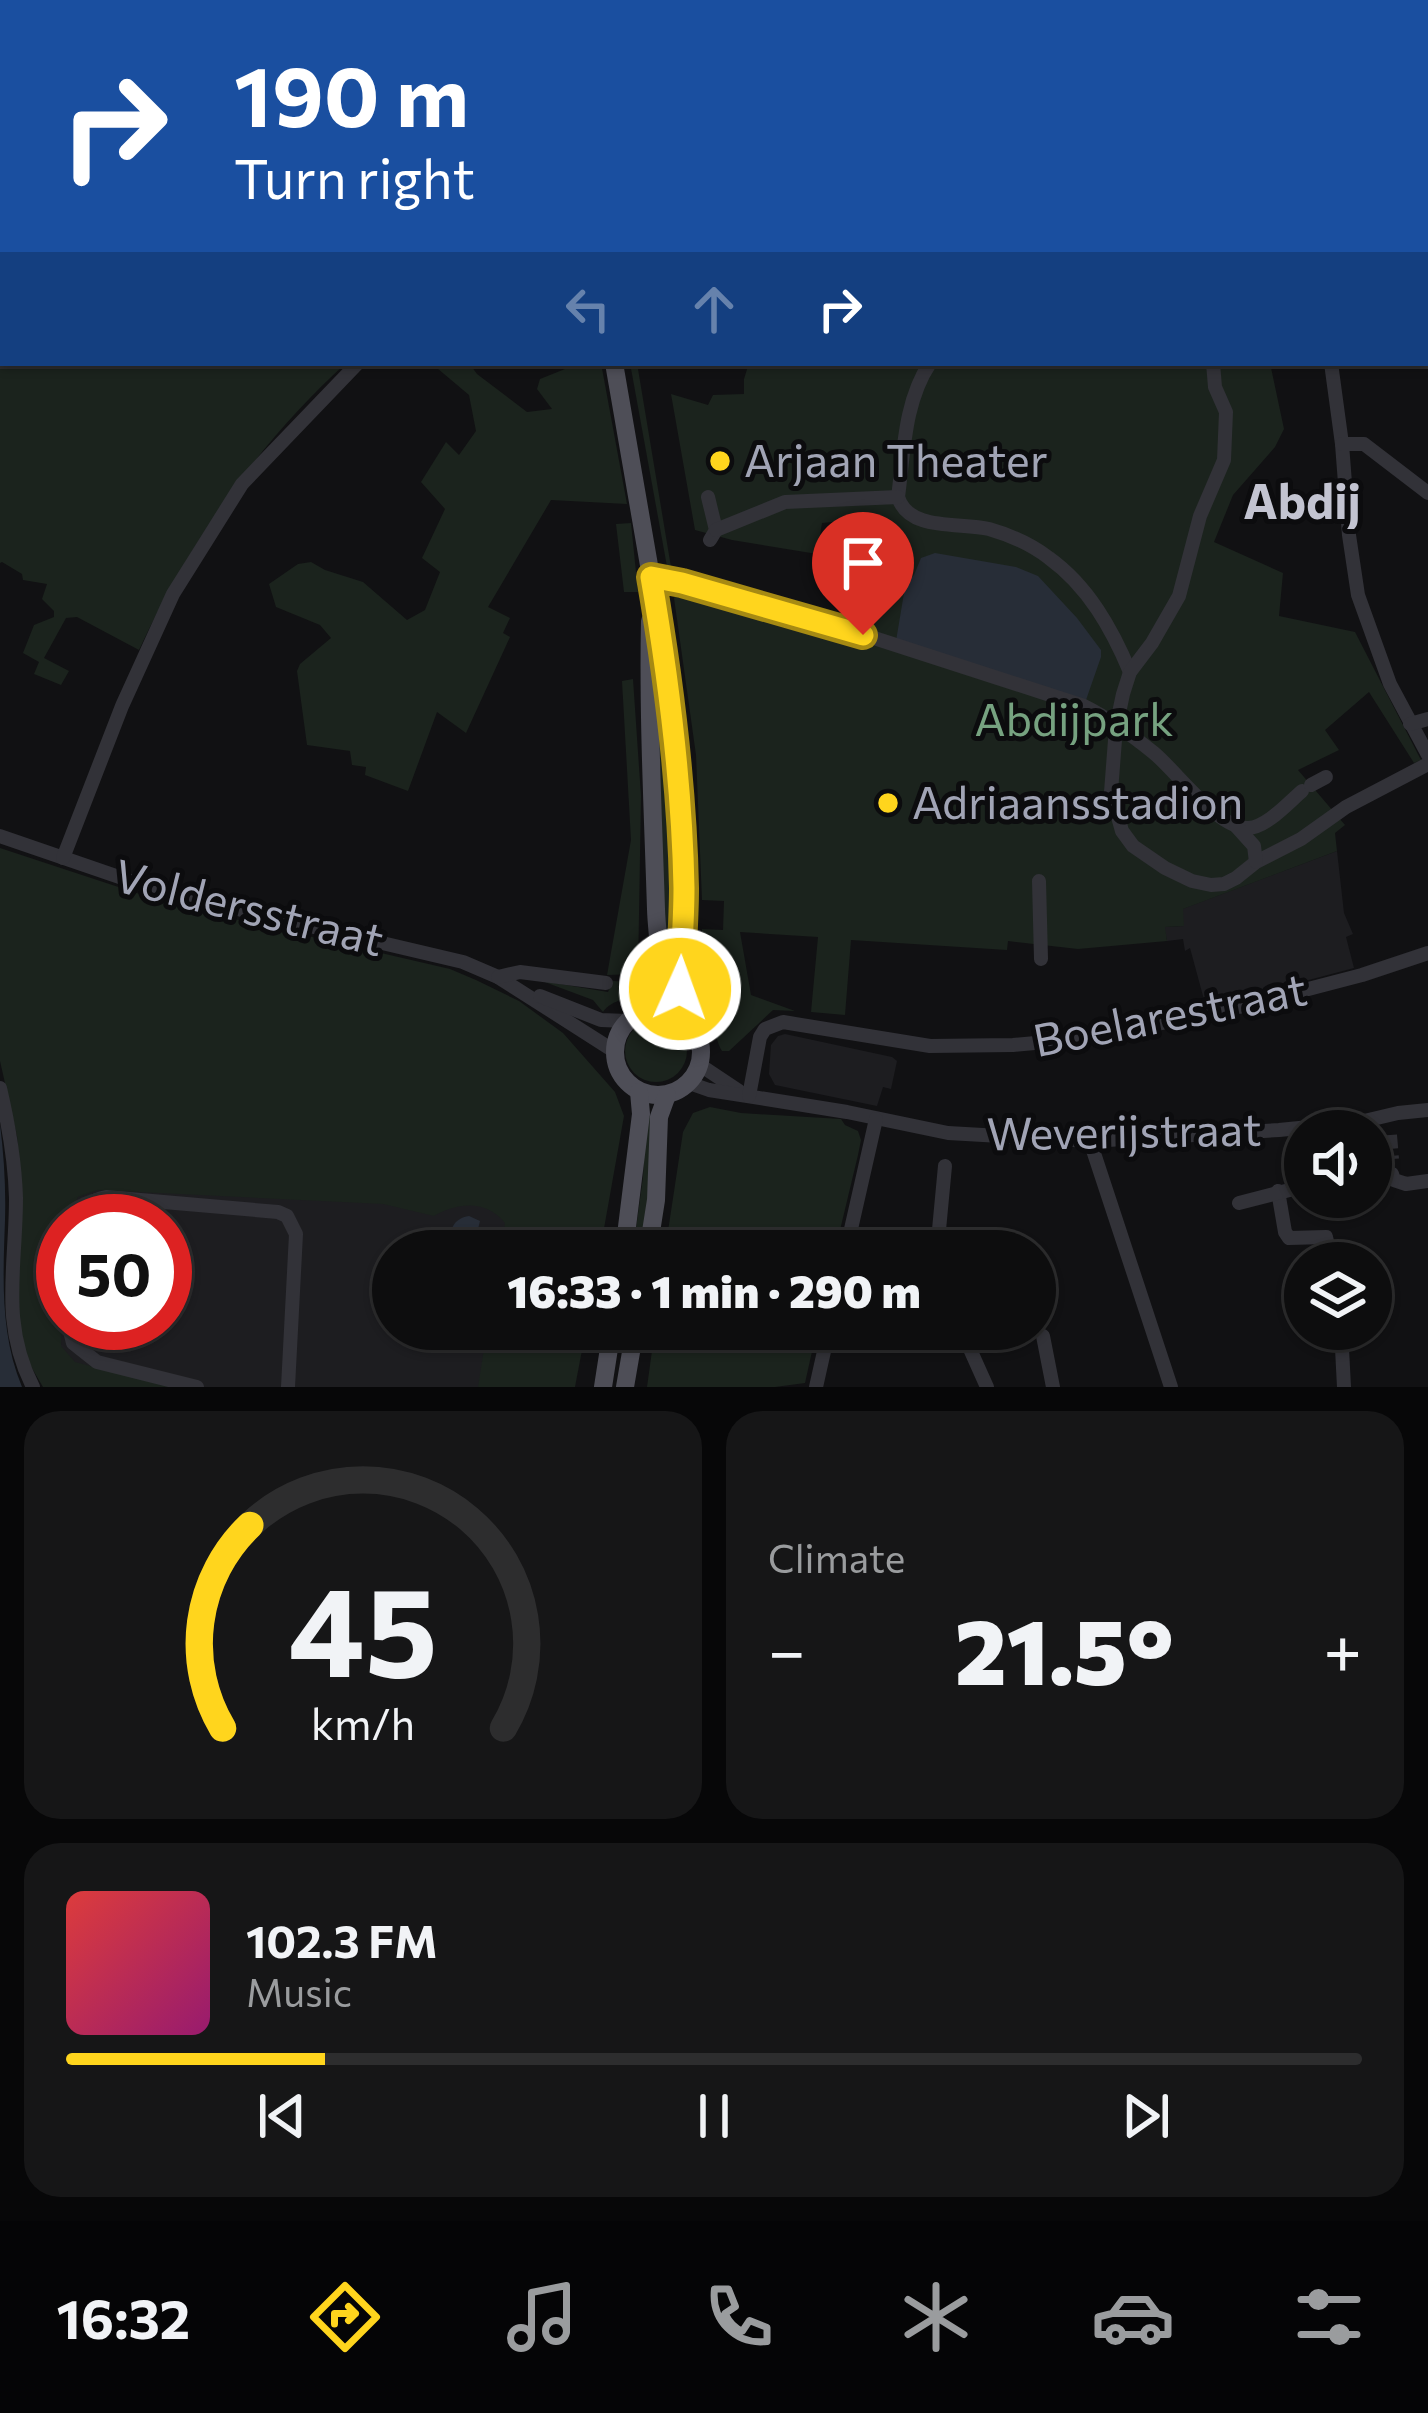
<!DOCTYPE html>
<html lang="en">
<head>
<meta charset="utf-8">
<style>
	:root { --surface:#0d0d0e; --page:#161617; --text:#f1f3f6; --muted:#9a9c9e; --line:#2d2d2e; --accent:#ffd51d }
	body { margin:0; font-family:Commissioner,sans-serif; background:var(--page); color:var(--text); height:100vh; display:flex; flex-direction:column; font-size:45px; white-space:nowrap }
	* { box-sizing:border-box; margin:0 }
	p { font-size:39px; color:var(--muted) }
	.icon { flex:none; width:66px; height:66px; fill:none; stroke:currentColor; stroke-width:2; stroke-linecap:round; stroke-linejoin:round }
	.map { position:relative; height:1387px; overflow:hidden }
	.sheet { display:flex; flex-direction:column; gap:24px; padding:24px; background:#070708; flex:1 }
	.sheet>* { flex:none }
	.banner { position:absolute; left:0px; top:0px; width:1428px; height:366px; box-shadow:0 3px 9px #0004,0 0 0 3px var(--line); background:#1a4fa0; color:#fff; overflow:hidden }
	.tools { position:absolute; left:1284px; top:1110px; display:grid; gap:24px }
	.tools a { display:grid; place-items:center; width:108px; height:108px; border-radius:50%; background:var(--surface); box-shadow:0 3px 9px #0004,0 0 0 3px var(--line); font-size:60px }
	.speed { position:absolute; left:36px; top:1194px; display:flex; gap:24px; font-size:60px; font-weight:700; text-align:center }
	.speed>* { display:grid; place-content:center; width:156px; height:156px; border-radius:50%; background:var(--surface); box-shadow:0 3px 9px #0004,0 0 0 3px var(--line); line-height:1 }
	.speed .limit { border:18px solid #d22; background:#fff; color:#111 }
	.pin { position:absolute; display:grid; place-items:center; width:102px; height:102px; color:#fff; margin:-123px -51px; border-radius:50% 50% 50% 0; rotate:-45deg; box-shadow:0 0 12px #0007 }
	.pin .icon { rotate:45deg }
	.me { position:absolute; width:132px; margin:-66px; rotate:2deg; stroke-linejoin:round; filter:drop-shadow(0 0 9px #0008) }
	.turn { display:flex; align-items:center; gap:42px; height:252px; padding:0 36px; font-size:54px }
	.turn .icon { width:156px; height:156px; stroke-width:2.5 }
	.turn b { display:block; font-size:84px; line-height:102px }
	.lanes { display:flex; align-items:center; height:114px; padding:0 36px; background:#0003; justify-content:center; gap:60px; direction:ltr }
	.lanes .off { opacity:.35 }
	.big { font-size:90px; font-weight:800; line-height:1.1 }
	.sheet .tile { flex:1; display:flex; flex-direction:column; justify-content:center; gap:18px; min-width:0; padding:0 42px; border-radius:36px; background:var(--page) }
	.sheet .dial { align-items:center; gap:0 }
	.dial svg { height:312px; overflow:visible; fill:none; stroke:var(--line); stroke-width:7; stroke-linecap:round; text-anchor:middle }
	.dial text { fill:var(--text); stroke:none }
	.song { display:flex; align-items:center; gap:36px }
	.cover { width:144px; height:144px; border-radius:18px; background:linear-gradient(135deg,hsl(0 70% 55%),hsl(320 70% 35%)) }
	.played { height:12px; border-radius:6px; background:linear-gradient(90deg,var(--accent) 20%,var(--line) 20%) }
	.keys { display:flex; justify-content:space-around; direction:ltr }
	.heat { display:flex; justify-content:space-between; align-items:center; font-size:66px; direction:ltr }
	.sheet .tiles { flex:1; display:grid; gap:24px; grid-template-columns:1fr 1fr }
	.tile:last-child { grid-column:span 2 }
	.trip { position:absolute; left:372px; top:1230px; width:684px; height:120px; border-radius:60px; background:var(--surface); box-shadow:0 3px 9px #0004,0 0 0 3px var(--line); font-weight:800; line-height:120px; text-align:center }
	.menu { display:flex; height:192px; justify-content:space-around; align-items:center; background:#050506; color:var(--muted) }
	.menu .icon { width:84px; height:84px }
	.menu .selected { color:var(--accent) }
	.menu b { font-size:54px; color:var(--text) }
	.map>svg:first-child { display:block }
	.built { fill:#1d1d20; fill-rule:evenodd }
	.green { fill:#1b231d }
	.water { fill:#272d37 }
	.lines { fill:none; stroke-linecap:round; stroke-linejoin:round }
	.minor-tunnel { stroke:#2e2e33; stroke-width:14; stroke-dasharray:14 7; stroke-linecap:butt }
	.minor { stroke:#323238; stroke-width:14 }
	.major { stroke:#4e4e57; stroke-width:18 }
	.route-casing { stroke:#a68a13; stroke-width:30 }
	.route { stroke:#ffd51d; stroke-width:21 }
	.poi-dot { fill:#ffd51d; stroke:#0c0c0e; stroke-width:4.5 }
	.labels { text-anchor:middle; stroke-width:10; stroke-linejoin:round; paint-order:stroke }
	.poi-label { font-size:45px; fill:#a1a4b5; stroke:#0c0c0e; text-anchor:start }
	.park-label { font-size:45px; fill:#76a280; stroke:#0c0c0e }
	.street-label { font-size:45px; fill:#a1a4b5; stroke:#0c0c0e }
	.neighbourhood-label { font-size:48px; font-weight:bold; fill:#c3c4d1; stroke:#0c0c0e }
</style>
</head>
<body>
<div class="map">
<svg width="1428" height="1387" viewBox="0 0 1428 1387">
	<rect width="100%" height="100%" fill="#111113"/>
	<g class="built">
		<path d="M585 0H905L911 3H585Z"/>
		<path d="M1337 851 1344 913 1353 934 1346 937 1354 968 1206 1007 1190 948 1185 951 1183 939 1167 941 1164 927 1183 926 1182 909Z"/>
		<path d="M785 1034 892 1057 897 1061 891 1089 883 1087 877 1106 775 1085 769 1074 771 1045 778 1036Z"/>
		<path d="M24 1174 550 1208 542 1251H393V1329H527L516 1387H43ZM63 1221H165V1323H63Z"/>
	</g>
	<g class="green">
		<path d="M0 0H404L408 3H3V363H346C259 442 188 544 139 650L77 617 66 618 44 658 69 671 61 685 34 674 39 662 23 653 34 625 54 617V611L42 599 47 584 23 580 22 574 2 562 0 563Z"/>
		<path d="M431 363H469L477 374 527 412 552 409 537 389 540 379 580 363H601L627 504 551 500 488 607 510 618 503 633 510 637 466 733 437 712 408 791 365 775 366 767 352 765 350 751 307 745 297 671 300 664 331 638 320 625 276 607 269 584 298 564 311 562 325 570 363 582 407 620 425 610 440 572 422 558 445 509 421 482 446 442 459 455 476 431 469 395Z"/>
		<path d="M630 363H637L671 567 668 572Z"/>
		<path d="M749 363H1270L1284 429 1275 447 1233 495 1214 542 1283 573 1279 616 1355 632 1421 760 1414 763 1369 692 1325 730 1339 750 1298 770 1345 825 1335 833 1337 851 1183 909 1184 926 1165 927 1167 941 1078 949 1008 941 1007 950 851 940 845 1015 811 1012 818 937 740 932 751 995 795 1011 773 1010 729 1051H722C717 1043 716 1033 712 1024 694 990 700 967 702 929L723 930 724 901 702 900 696 755 674 598 681 589 869 641 881 566V522L874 518 822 523 817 554 732 540 695 530 671 394 708 405 713 395 744 394V379Z"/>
		<path d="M631 523 638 592H624L616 524Z"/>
		<path d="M657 677H661L680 884 674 978 666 979Z"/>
		<path d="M633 679 641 796 638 974 607 975 631 840 622 681Z"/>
		<path d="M0 848 170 904 450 969 476 980 519 1001 563 1033 615 1092 624 1116 600 1251H500L505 1223C486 1200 459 1202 434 1216L383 1204 98 1190 78 1197 70 1212 69 1221H63L61 1346 75 1362 172 1387H43L22 1351 15 1300 21 1183 17 1136 0 1061Z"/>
		<path d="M542 981 608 992 613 981 637 982C632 1002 612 998 603 1012L593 1000Z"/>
		<circle cx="656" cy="1051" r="31"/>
		<path d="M710 1107 741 1113 841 1119 845 1125 858 1131 861 1140 858 1155 835 1251H665L683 1132 693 1113Z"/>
		<path d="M646 1116 654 1118 643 1251H633L643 1177Z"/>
		<path d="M487 1329H586L575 1387H478Z"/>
		<path d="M655 1329H817L805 1383 775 1387H647Z"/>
	</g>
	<g class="water">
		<path d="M935 553 1016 567 1038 576 1077 618 1101 650V657L1086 700 896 641 904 593 902 589 914 575 921 558Z"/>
		<path d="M0 1124C4 1156 6 1188 5 1220 3 1278 0 1334 22 1387H0Z"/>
		<path d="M469 1216 480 1221 473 1249 472 1251H452L447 1245C450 1231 453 1218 469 1216Z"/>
	</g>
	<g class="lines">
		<path class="minor-tunnel" d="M1390 1135 1392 1159"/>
		<g class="minor">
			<path d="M594 0 595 3"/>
			<path d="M919 0 925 3"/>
			<path d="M1232 0 1234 3"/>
			<path d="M1402 0V3"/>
			<path d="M1081 3V0"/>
			<path d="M1425 98 1428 117"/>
			<path d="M1425 264 1428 260"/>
			<path d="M1425 341 1428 343"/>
			<path d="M930 363C904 402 904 452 898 497 909 532 960 522 989 529 1010 535 1032 545 1049 558 1088 586 1112 629 1130 672"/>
			<path d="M1213 363 1215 387 1226 412 1224 460 1200 516 1179 596 1152 643 1130 672 1123 694 1116 727 1111 792 1122 831 1133 846 1165 868 1192 881 1211 885 1224 884 1236 878 1256 862 1301 839 1346 807 1428 764"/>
			<path d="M1331 363 1342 444 1349 535 1358 595 1390 684 1428 755"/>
			<path d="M1342 444H1364L1428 493"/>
			<path d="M708 497 716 530 710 540"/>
			<path d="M716 530 785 502 898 497"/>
			<path d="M651 577 682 583 871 637 1084 706C1108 718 1133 736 1154 753 1177 772 1218 829 1248 828 1267 827 1288 803 1302 791"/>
			<path d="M1410 724 1428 719"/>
			<path d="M1311 785 1326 777"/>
			<path d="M1236 826 1254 846 1256 862"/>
			<path d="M0 836 157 890 463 962 498 977 614 1051"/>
			<path d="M63 858 122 706 173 594 242 484 358 363"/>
			<path d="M1039 881 1041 959"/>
			<path d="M498 977 520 972 606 983"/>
			<path d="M540 996 601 1020 627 1021"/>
			<path d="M700 1065 739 1091"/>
			<path d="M689 1083 709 1090 847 1112 948 1133 1090 1141 1279 1130 1360 1122 1398 1113 1428 1110"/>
			<path d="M0 1088C8 1122 15 1162 16 1198 16 1268 0 1322 33 1387"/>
			<path d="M749 1096 760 1037 765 1029 783 1022 930 1046 1013 1045 1090 1038 1239 1007 1362 975 1428 953"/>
			<path d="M1090 1141 1171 1387"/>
			<path d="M1371 1174H1392L1394 1180 1406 1184 1428 1181"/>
			<path d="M1278 1191 1285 1232 1289 1238 1326 1237 1332 1263"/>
			<path d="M1239 1203 1305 1186"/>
			<path d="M76 1221C83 1207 91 1200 106 1197L278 1212 287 1216 296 1234 288 1387"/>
			<path d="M846 1251 876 1119"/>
			<path d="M937 1251 945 1166"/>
			<path d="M68 1323 73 1343 97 1362 197 1387"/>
			<path d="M961 1329 987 1387"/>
			<path d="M1341 1329 1344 1387"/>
			<path d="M1043 1336 1053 1387"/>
			<path d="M816 1387 829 1329"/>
		</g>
		<g class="major">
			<path d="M547 0 548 3"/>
			<path d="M614 363 669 681 677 755 684 894 680 1000 683 1017"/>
			<circle cx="658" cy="1052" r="43"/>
			<path d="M649 1009C667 977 657 944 656 909 653 813 648 717 650 621"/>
			<path d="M624 1251 641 1114 639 1092"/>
			<path d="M648 1251 656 1200 659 1117 667 1095"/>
			<path d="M603 1387 612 1329"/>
			<path d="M625 1387 635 1329"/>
		</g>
	</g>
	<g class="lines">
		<g class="route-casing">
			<path id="route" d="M680 989C681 955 684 922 684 888 682 783 669 681 651 577L682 583 863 635"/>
		</g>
		<use href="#route" class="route"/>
	</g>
	<g class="poi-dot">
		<circle cx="720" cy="461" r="12"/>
		<circle cx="888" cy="803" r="12"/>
	</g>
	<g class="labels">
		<g class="poi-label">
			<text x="744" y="477">Arjaan Theater</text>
			<text x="912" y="819">Adriaansstadion</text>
		</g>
		<g class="park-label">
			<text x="1074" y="736">Abdijpark</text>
		</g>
		<g class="street-label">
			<text transform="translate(249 908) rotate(14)" y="16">Voldersstraat</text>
			<text transform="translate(1170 1015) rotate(-11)" y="16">Boelarestraat</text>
			<text transform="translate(1124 1132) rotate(-1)" y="16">Weverijstraat</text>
		</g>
		<g class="neighbourhood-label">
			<text x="1302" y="519">Abdij</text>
		</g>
	</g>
</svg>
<div class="tools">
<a><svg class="icon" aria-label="sound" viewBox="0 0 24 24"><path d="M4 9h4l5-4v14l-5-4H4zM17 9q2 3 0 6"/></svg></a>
<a><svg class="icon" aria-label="layers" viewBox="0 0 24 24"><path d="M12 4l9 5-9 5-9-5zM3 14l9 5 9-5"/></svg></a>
</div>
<div class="speed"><div class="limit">50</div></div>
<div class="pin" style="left:863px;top:635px;background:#d93025"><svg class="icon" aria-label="arrive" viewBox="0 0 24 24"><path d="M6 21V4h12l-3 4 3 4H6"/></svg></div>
<svg class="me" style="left:680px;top:989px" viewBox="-20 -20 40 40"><circle r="17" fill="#ffd51d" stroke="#fff" stroke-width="3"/><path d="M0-11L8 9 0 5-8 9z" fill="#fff"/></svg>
<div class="trip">16:33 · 1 min · 290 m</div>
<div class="banner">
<div class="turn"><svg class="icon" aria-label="right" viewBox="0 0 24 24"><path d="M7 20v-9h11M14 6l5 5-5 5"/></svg><div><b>190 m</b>Turn right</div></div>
<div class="lanes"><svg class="icon off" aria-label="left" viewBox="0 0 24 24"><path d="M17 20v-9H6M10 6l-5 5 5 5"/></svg><svg class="icon off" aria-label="ahead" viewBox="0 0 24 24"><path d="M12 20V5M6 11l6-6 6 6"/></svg><svg class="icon" aria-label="right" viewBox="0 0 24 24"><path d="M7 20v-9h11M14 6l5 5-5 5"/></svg></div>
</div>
</div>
<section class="sheet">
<div class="tiles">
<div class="tile dial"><svg viewBox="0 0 100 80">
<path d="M14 69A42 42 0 1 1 86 69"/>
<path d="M14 69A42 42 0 0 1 21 17" stroke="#ffd51d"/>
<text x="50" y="56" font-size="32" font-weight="700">45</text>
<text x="50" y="72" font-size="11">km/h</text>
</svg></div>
<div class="tile"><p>Climate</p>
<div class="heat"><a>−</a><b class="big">21.5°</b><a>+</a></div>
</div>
<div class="tile">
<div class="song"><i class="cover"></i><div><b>102.3 FM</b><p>Music</p></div></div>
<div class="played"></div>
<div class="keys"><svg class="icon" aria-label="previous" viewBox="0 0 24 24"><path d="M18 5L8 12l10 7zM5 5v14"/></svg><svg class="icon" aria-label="pause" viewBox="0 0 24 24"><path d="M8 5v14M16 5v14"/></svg><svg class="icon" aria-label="next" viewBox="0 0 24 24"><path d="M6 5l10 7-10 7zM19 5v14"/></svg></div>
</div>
</div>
</section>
<nav class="menu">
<b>16:32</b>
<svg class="icon selected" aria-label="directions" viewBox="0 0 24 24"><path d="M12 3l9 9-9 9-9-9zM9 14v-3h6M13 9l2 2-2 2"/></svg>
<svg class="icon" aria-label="music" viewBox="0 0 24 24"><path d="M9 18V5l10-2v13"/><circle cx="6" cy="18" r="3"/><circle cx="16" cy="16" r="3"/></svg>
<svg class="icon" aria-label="phone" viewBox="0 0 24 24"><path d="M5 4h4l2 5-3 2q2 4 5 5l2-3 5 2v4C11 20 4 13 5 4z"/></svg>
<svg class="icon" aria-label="climate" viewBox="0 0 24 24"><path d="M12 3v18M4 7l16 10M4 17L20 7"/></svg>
<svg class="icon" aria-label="car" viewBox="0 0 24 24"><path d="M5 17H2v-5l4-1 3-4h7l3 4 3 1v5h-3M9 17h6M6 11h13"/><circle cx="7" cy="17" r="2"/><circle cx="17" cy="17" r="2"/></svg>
<svg class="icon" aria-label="filters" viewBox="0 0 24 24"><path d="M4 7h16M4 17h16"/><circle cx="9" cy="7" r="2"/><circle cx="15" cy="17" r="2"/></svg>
</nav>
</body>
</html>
